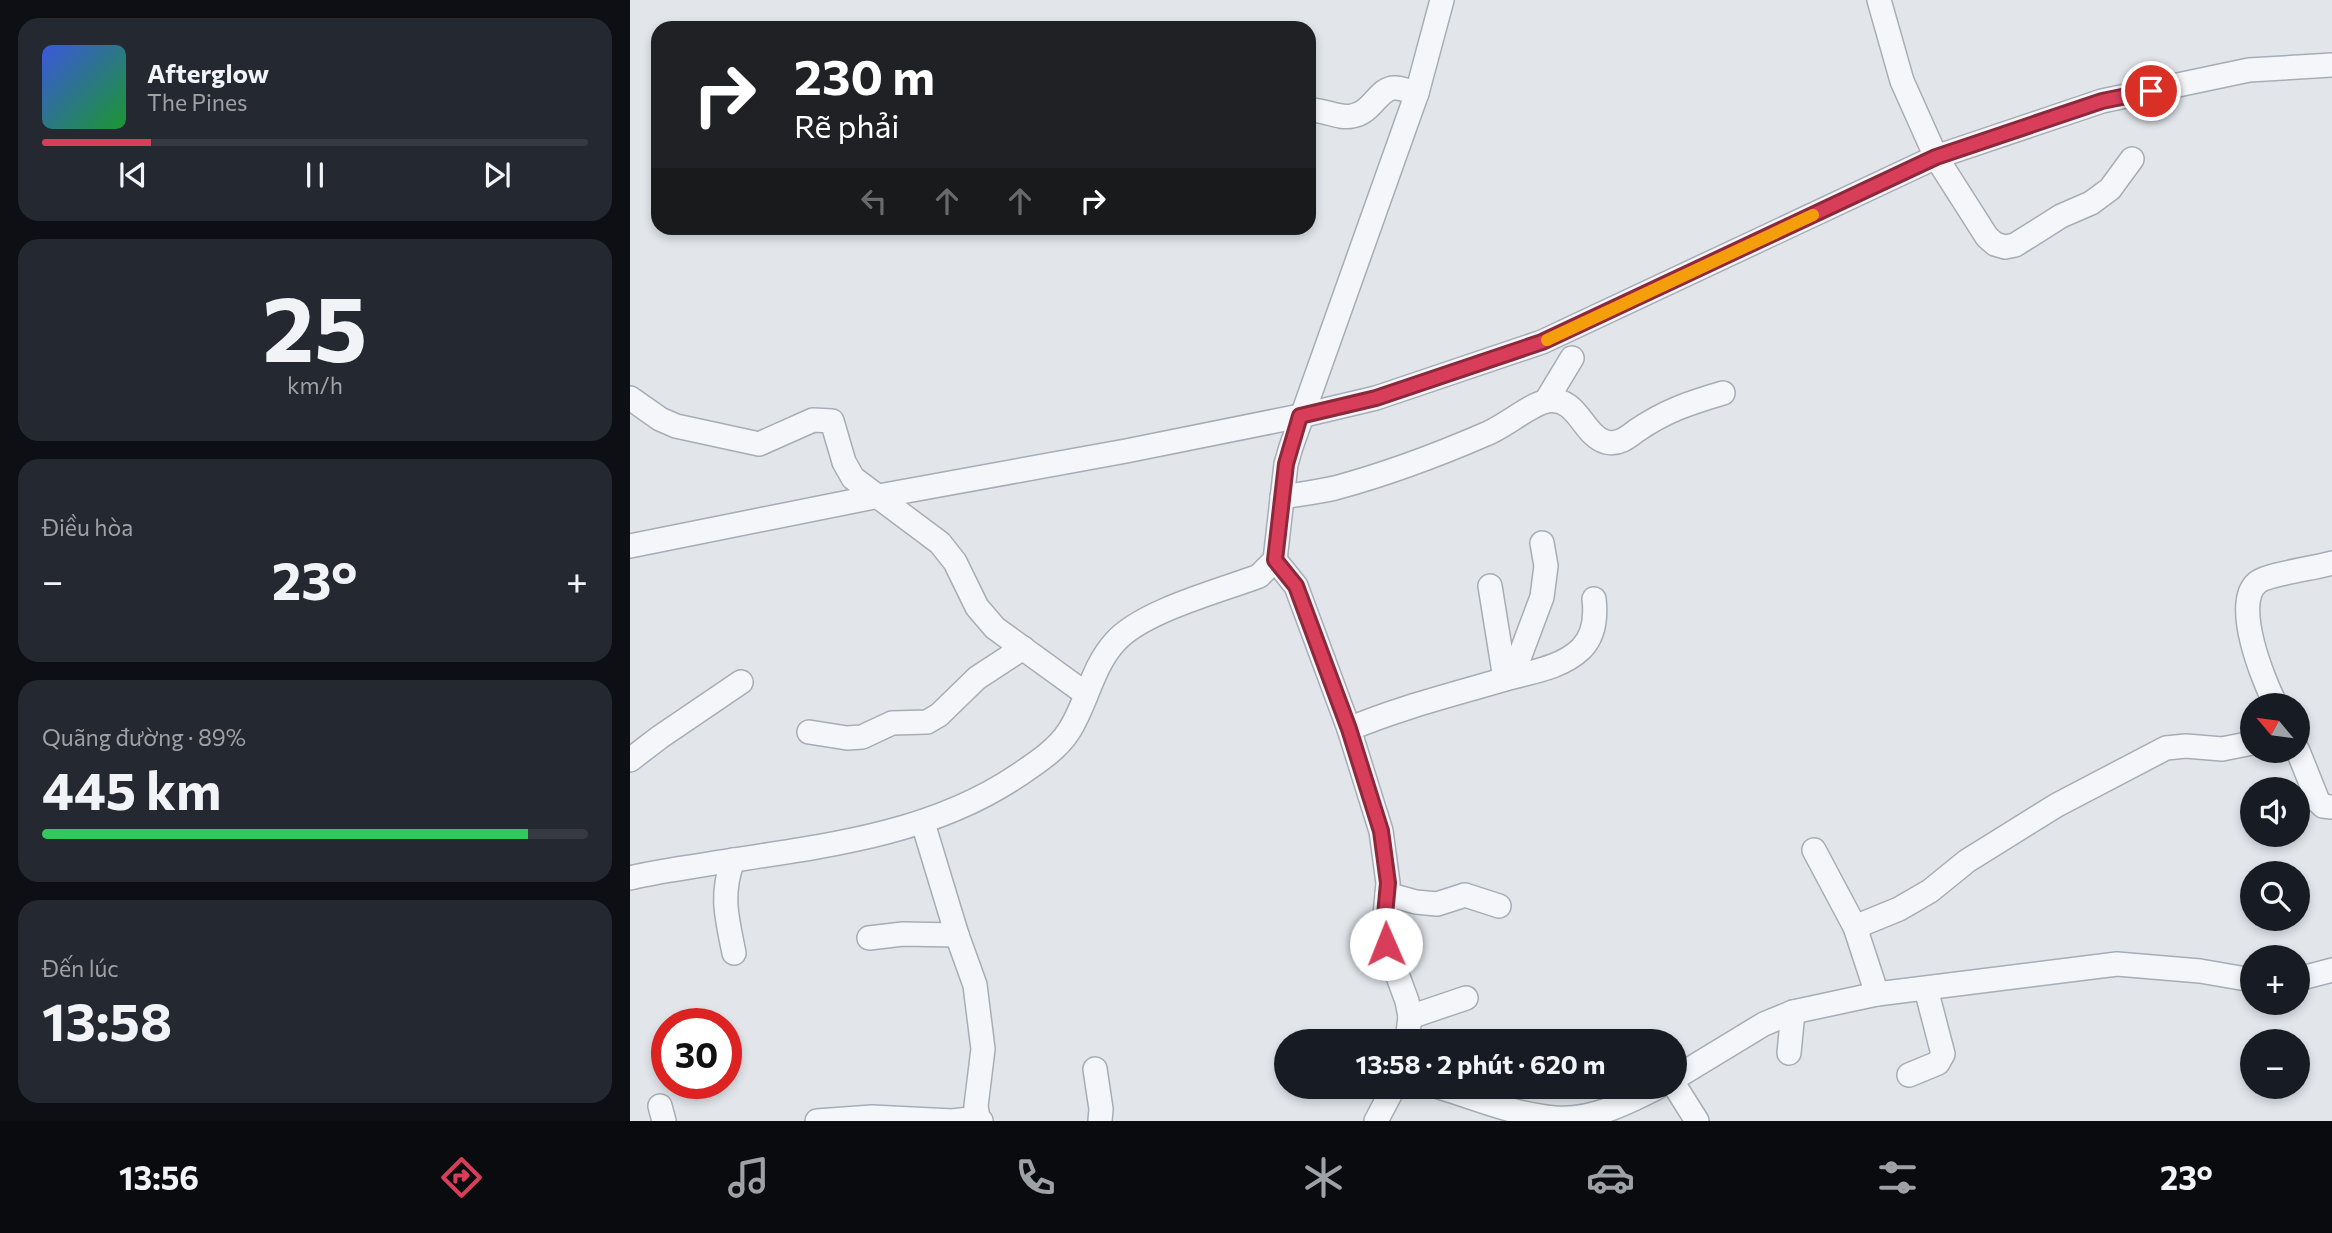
<!DOCTYPE html>
<html lang="vi">
<head>
<meta charset="utf-8">
<style>
	:root { --surface:#171b24; --page:#242831; --text:#f1f3f6; --muted:#9ea1a6; --line:#363941; --accent:#d83e59 }
	body { margin:0; font-family:Commissioner,sans-serif; background:var(--page); color:var(--text); height:100vh; display:flex; flex-direction:column; font-size:26px; white-space:nowrap }
	* { box-sizing:border-box; margin:0 }
	p { font-size:23px; color:var(--muted) }
	.icon { flex:none; width:38px; height:38px; fill:none; stroke:currentColor; stroke-width:2; stroke-linecap:round; stroke-linejoin:round }
	.map { position:relative; flex:1; overflow:hidden }
	.sheet { display:flex; flex-direction:column; gap:18px; padding:18px; background:#0d0f14; width:630px }
	.sheet>* { flex:none }
	.top-card { position:absolute; left:21px; top:21px; width:665px; height:214px; border-radius:21px; box-shadow:0 4px 10px #0003; background:#202124; color:#fff; overflow:hidden }
	.needle { width:46px; rotate:299deg }
	.fabs { position:absolute; left:1610px; top:693px; display:grid; gap:14px }
	.fabs a { display:grid; place-items:center; width:70px; height:70px; border-radius:50%; background:var(--surface); box-shadow:0 4px 10px #0003; font-size:35px }
	.speed { position:absolute; left:21px; top:1008px; display:flex; gap:14px; font-size:35px; font-weight:700; text-align:center }
	.speed>* { display:grid; place-content:center; width:91px; height:91px; border-radius:50%; background:var(--surface); box-shadow:0 4px 10px #0003; line-height:1 }
	.speed .limit { border:10px solid #d22; background:#fff; color:#111 }
	.pin { position:absolute; display:grid; place-items:center; width:60px; height:60px; color:#fff; margin:-30px; border:4px solid #fff; border-radius:50%; box-shadow:0 2px 7px #0007 }
	.me { position:absolute; width:77px; margin:-38px; rotate:359deg; stroke-linejoin:round; filter:drop-shadow(0 0 5px #0008) }
	.turn { display:flex; align-items:center; gap:24px; height:147px; padding:0 28px; font-size:32px }
	.turn .icon { width:91px; height:91px; stroke-width:2.5 }
	.turn b { display:block; font-size:49px; line-height:60px }
	.lanes { display:flex; align-items:center; height:66px; padding:0 28px; background:#0003; justify-content:center; gap:35px; direction:ltr }
	.lanes .off { opacity:.35 }
	.big { font-size:52px; font-weight:700; line-height:1.1 }
	.sheet .widget { flex:1; display:flex; flex-direction:column; justify-content:center; gap:10px; min-width:0; padding:0 24px; border-radius:21px; background:var(--page) }
	.sheet .dial { align-items:center; gap:0 }
	.dial b { font-size:91px; line-height:1 }
	.song { display:flex; align-items:center; gap:21px }
	.cover { width:84px; height:84px; border-radius:10px; background:linear-gradient(135deg,hsl(230 70% 55%),hsl(130 70% 35%)) }
	.played { height:7px; border-radius:4px; background:linear-gradient(90deg,var(--accent) 20%,var(--line) 20%) }
	.keys { display:flex; justify-content:space-around; direction:ltr }
	.heat { display:flex; justify-content:space-between; align-items:center; font-size:38px; direction:ltr }
	.charge { height:10px; border-radius:5px; background:linear-gradient(90deg,#34c759 89%,var(--line) 0) }
	.trip { position:absolute; left:644px; top:1029px; width:413px; height:70px; border-radius:35px; background:var(--surface); box-shadow:0 4px 10px #0003; font-weight:700; line-height:70px; text-align:center }
	.menu { display:flex; height:112px; justify-content:space-around; align-items:center; background:#090b0e; color:var(--muted) }
	.menu .icon { width:49px; height:49px }
	.menu .on { color:var(--accent) }
	.menu b { font-size:32px; color:var(--text) }
	main { display:flex; flex:1; min-height:0 }
	.map>svg:first-child { display:block }
	.lines { fill:none; stroke-linecap:round; stroke-linejoin:round }
	.minor-casing { stroke:#a6adb6; stroke-width:26 }
	.minor { stroke:#f5f6f9; stroke-width:23 }
	.route-casing { stroke:#8c283a; stroke-width:18 }
	.route { stroke:#d83e59; stroke-width:12 }
	.slow { stroke:#f59e0b; stroke-width:12 }
</style>
</head>
<body>
<main>
<section class="sheet">
<div class="widget">
<div class="song"><i class="cover"></i><div><b>Afterglow</b><p>The Pines</p></div></div>
<div class="played"></div>
<div class="keys"><svg class="icon" aria-label="previous" viewBox="0 0 24 24"><path d="M18 5L8 12l10 7zM5 5v14"/></svg><svg class="icon" aria-label="pause" viewBox="0 0 24 24"><path d="M8 5v14M16 5v14"/></svg><svg class="icon" aria-label="next" viewBox="0 0 24 24"><path d="M6 5l10 7-10 7zM19 5v14"/></svg></div>
</div>
<div class="widget dial"><b>25</b><p>km/h</p></div>
<div class="widget"><p>Điều hòa</p>
<div class="heat"><a>−</a><b class="big">23°</b><a>+</a></div>
</div>
<div class="widget"><p>Quãng đường · 89%</p><b class="big">445 km</b><div class="charge"></div></div>
<div class="widget"><p>Đến lúc</p><b class="big">13:58</b></div>
</section>
<div class="map">
<svg width="1702" height="1121" viewBox="0 0 1702 1121">
	<rect width="100%" height="100%" fill="#e2e6eb"/>
	<g class="lines">
		<g class="minor-casing">
			<g id="minor">
				<path d="M1249 0 1272 81 1306 157 1357 237 1365 244 1375 247 1385 245 1431 216 1461 203 1480 189 1502 159"/>
				<path d="M679 110C694 109 708 119 722 116 743 113 749 86 766 88 772 88 780 92 787 93"/>
				<path d="M0 398 30 419 46 426 129 444 183 420 202 421 214 462 223 478 310 543 325 562 347 607 365 628 456 694"/>
				<path d="M916 401 942 358"/>
				<path d="M652 497C670 494 688 492 705 488 753 475 810 454 856 434 874 427 901 404 917 401 948 396 952 435 976 442 988 445 997 438 1006 431 1035 411 1059 403 1093 393"/>
				<path d="M0 546 249 496 496 451 670 416 746 398 912 342 1306 157 1472 101 1619 70 1702 65"/>
				<path d="M645 560 666 586 719 729 751 831 758 883 755 915 756 944 777 1001 780 1017 777 1041"/>
				<path d="M860 586 875 679"/>
				<path d="M882 677 912 597 916 566 912 543"/>
				<path d="M1646 705C1634 682 1601 602 1628 582 1639 574 1686 568 1702 563"/>
				<path d="M719 729C769 708 821 695 872 680 899 672 930 669 951 649 964 636 966 616 964 599"/>
				<path d="M179 732 217 738 232 737 262 723 297 722 309 715 347 678 393 648"/>
				<path d="M1668 751 1688 801 1693 806 1702 807"/>
				<path d="M0 760 30 737 111 682"/>
				<path d="M293 823 327 935 345 985 353 1049 346 1106 348 1118 351 1121"/>
				<path d="M1184 850 1225 927 1247 994"/>
				<path d="M103 860C90 895 97 918 104 953"/>
				<path d="M0 878C27 871 56 868 84 863 187 847 298 836 387 776 405 764 427 750 439 731 457 703 462 667 485 642 512 611 590 591 629 576L645 560 656 464 661 447 787 93 812 0"/>
				<path d="M757 894 786 902 807 904 835 895 869 906"/>
				<path d="M1225 927 1269 909 1300 891 1337 861 1427 805 1536 748 1556 746 1592 749 1622 743"/>
				<path d="M239 938 273 934 327 935"/>
				<path d="M1668 979 1702 970"/>
				<path d="M780 1017 836 998"/>
				<path d="M1159 1053 1163 1012"/>
				<path d="M465 1069 471 1109 470 1121"/>
				<path d="M1279 1075 1308 1063 1313 1054 1296 989"/>
				<path d="M1045 1078 1134 1024 1163 1012 1247 994 1487 964 1570 971 1622 980"/>
				<path d="M1045 1086 1067 1121"/>
				<path d="M809 1087C846 1098 885 1115 925 1118 961 1121 997 1103 1028 1087"/>
				<path d="M30 1106 34 1121"/>
				<path d="M187 1121 242 1117 322 1121 348 1118"/>
				<path d="M746 1121 764 1087"/>
			</g>
		</g>
		<use href="#minor" class="minor"/>
	</g>
	<g class="lines">
		<g class="route-casing">
			<path id="route" d="M756 944 755 915 758 883 751 831 719 729 666 586 645 560 656 464 670 416 746 398 912 342 1306 157 1472 101 1521 91"/>
		</g>
		<use href="#route" class="route"/>
		<path class="slow" d="M917 340 1183 215"/>
	</g>
</svg>
<div class="fabs">
<a><svg class="needle" viewBox="-14 -14 28 28"><path d="M0-13l5 13h-10z" fill="#e53935"/><path d="M0 13l5-13h-10z" fill="#9ea1a6"/></svg></a>
<a><svg class="icon" aria-label="sound" viewBox="0 0 24 24"><path d="M4 9h4l5-4v14l-5-4H4zM17 9q2 3 0 6"/></svg></a>
<a><svg class="icon" aria-label="search" viewBox="0 0 24 24"><circle cx="10" cy="10" r="6"/><path d="M15 15l6 6"/></svg></a>
<a>+</a>
<a>−</a>
</div>
<div class="speed"><div class="limit">30</div></div>
<div class="pin" style="left:1521px;top:91px;background:#d93025"><svg class="icon" aria-label="arrive" viewBox="0 0 24 24"><path d="M6 21V4h12l-3 4 3 4H6"/></svg></div>
<svg class="me" style="left:756px;top:944px" viewBox="-20 -20 40 40"><circle r="19" fill="#fff"/><path d="M0-13L10 11 0 6-10 11z" fill="#d83e59"/></svg>
<div class="trip">13:58 · 2 phút · 620 m</div>
<div class="top-card">
<div class="turn"><svg class="icon" aria-label="right" viewBox="0 0 24 24"><path d="M7 20v-9h11M14 6l5 5-5 5"/></svg><div><b>230 m</b>Rẽ phải</div></div>
<div class="lanes"><svg class="icon off" aria-label="left" viewBox="0 0 24 24"><path d="M17 20v-9H6M10 6l-5 5 5 5"/></svg><svg class="icon off" aria-label="ahead" viewBox="0 0 24 24"><path d="M12 20V5M6 11l6-6 6 6"/></svg><svg class="icon off" aria-label="ahead" viewBox="0 0 24 24"><path d="M12 20V5M6 11l6-6 6 6"/></svg><svg class="icon" aria-label="right" viewBox="0 0 24 24"><path d="M7 20v-9h11M14 6l5 5-5 5"/></svg></div>
</div>
</div>
</main>
<nav class="menu">
<b>13:56</b>
<svg class="icon on" aria-label="directions" viewBox="0 0 24 24"><path d="M12 3l9 9-9 9-9-9zM9 14v-3h6M13 9l2 2-2 2"/></svg>
<svg class="icon" aria-label="music" viewBox="0 0 24 24"><path d="M9 18V5l10-2v13"/><circle cx="6" cy="18" r="3"/><circle cx="16" cy="16" r="3"/></svg>
<svg class="icon" aria-label="phone" viewBox="0 0 24 24"><path d="M5 4h4l2 5-3 2q2 4 5 5l2-3 5 2v4C11 20 4 13 5 4z"/></svg>
<svg class="icon" aria-label="climate" viewBox="0 0 24 24"><path d="M12 3v18M4 7l16 10M4 17L20 7"/></svg>
<svg class="icon" aria-label="car" viewBox="0 0 24 24"><path d="M5 17H2v-5l4-1 3-4h7l3 4 3 1v5h-3M9 17h6M6 11h13"/><circle cx="7" cy="17" r="2"/><circle cx="17" cy="17" r="2"/></svg>
<svg class="icon" aria-label="filters" viewBox="0 0 24 24"><path d="M4 7h16M4 17h16"/><circle cx="9" cy="7" r="2"/><circle cx="15" cy="17" r="2"/></svg>
<b>23°</b>
</nav>
</body>
</html>
